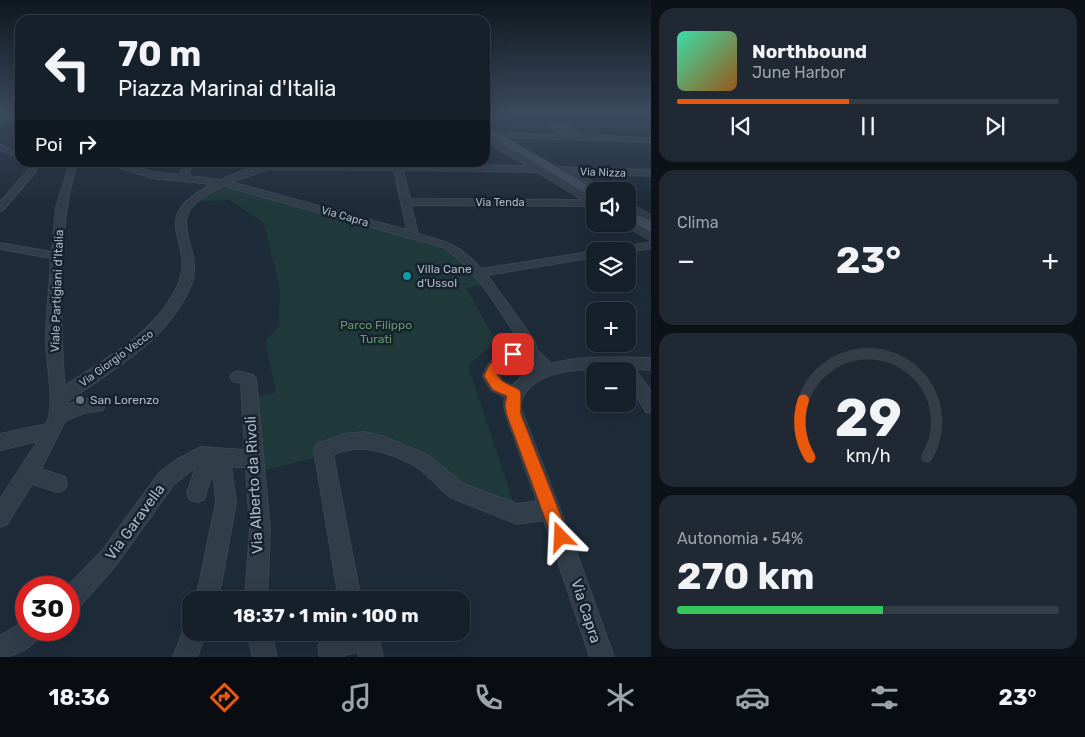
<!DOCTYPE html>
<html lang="it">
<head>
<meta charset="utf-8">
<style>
	:root { --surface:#16202b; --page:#1f2833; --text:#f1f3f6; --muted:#9ea3a9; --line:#353e47; --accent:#ea580c }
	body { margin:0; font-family:Rubik,sans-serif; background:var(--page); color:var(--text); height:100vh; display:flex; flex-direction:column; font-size:19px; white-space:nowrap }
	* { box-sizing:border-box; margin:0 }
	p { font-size:16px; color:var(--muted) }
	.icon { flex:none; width:28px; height:28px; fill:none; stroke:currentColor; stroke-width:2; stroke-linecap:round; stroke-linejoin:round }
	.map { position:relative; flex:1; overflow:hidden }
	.drawer { display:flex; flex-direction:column; gap:8px; padding:8px; background:#0c1218; width:434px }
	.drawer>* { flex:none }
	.top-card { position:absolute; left:15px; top:15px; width:475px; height:152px; border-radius:15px; box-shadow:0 5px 20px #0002,0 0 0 1px var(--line); background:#16202b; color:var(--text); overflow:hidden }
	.buttons { position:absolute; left:586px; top:182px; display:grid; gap:10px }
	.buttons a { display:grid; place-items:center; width:50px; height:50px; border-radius:10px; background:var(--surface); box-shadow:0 5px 20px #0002,0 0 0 1px var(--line); font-size:25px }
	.speed { position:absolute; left:15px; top:576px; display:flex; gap:10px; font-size:25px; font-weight:700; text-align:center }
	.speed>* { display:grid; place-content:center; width:65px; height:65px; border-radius:50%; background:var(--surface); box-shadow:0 5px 20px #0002,0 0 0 1px var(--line); line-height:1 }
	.speed .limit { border:8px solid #d22; background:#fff; color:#111 }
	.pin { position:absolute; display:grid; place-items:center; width:42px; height:42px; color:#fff; margin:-21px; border-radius:10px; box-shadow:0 2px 8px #0006 }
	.me { position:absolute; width:55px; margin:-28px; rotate:339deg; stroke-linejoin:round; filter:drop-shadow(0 0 4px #0008) }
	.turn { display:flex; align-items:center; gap:18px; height:105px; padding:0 20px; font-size:22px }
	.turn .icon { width:65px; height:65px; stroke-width:2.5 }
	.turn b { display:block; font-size:35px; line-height:42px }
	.then { display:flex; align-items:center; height:48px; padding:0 20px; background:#0003; gap:10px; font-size:19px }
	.big { font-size:38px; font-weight:700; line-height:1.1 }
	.drawer .widget { flex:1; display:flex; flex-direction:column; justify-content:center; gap:8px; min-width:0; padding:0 18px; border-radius:15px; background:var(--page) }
	.drawer .dial { align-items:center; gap:0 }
	.dial svg { height:130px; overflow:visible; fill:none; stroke:var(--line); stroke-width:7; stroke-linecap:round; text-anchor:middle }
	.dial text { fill:var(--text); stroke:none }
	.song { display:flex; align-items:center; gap:15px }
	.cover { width:60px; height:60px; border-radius:8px; background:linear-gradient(135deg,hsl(160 70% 55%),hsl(30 70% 35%)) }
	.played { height:5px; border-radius:2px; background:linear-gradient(90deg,var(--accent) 45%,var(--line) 45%) }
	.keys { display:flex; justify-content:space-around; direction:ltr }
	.heat { display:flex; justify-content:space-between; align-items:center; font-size:28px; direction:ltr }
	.charge { height:8px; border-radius:4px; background:linear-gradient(90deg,#34c759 54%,var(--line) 0) }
	.trip { position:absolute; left:182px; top:591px; width:288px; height:50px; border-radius:15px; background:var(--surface); box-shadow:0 5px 20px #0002,0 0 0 1px var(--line); font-weight:700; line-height:50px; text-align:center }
	.tabs { display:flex; height:80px; justify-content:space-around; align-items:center; background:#090d11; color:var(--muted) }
	.tabs .icon { width:35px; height:35px }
	.tabs .current { color:var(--accent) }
	.tabs b { font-size:22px; color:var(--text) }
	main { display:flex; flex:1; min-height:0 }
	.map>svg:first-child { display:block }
	.green { fill:#20393a }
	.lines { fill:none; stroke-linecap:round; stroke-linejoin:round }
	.minor-casing { stroke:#3b4653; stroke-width:2 }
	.secondary-casing { stroke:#3b4653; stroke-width:2 }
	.minor { fill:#313d49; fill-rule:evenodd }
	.secondary { fill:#3f4c5d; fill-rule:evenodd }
	.route { fill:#ea580c; stroke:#983908 }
	.culture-dot { fill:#0f9aa8; stroke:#17222e; stroke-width:2 }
	.worship-dot { fill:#6b7280; stroke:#17222e; stroke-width:2 }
	.labels { text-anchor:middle; stroke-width:5; stroke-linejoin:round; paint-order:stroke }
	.far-street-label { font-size:11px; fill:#abb8c6; stroke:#17222e }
	.poi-label { font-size:12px; fill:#abb8c6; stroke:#17222e; text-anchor:start }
	.street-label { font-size:12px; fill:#abb8c6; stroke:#17222e }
	.park-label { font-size:12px; fill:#61996a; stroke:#17222e }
	.near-street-label { font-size:15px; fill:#abb8c6; stroke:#17222e }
</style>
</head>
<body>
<main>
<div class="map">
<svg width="652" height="657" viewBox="0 0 652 657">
	<rect width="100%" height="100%" fill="#1e2b39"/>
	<path class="green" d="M225 183 437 243 457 252 484 285 466 288 496 341 468 366 517 513 457 490 423 460 361 439 322 456 257 472 253 397 276 392 265 341 279 326 280 288 264 223 229 200 186 202 214 185Z"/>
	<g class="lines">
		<g class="minor-casing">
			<g id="minor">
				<path d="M0 119 20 120V124L0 123Z"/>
				<path d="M552 124H568L580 135 652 138V142L494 137 595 199V206L411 205 418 234C448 242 460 245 481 269L595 251H598H595V257L487 275 534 340 538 351 551 364C583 354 618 358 652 358V370L635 369 652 393V413L646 412 628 382V371H621L619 369C589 368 526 367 520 406L576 551 614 657H590L544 520 517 524 457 500 450 497C439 488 428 474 415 466 388 451 362 443 333 454L361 600H339L314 450 317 444 345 434 363 432 382 436 428 455 463 484 517 504 537 501 506 415 504 406 505 397 491 390 483 376C489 358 504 348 522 347V345C499 310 478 270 443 247L224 186C216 188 208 194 201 199 167 221 203 250 192 282 171 339 113 369 67 402V405C79 401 90 396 103 400L105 405 103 410 84 413 65 421 41 469 65 477 67 483 65 489 58 492 32 484 7 524 0 527V499L38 441 0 450V434L47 424C55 398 47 370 46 343 46 315 50 287 51 258L0 249V243L52 252 56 208 70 162H78C64 202 63 242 62 283 61 318 61 351 65 386 104 359 151 336 174 293 204 241 139 223 212 184L152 178 103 162H118L153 172 180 175 184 162H192L189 176 221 180 245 170 269 163 528 166C514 158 485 147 485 129L492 134 495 133 560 135 552 128ZM561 128H563L571 135H568ZM269 169 394 170 407 230 231 182ZM403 170 537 172 583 200 410 199ZM518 358H527L537 368 521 377 512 386 503 382 499 376 505 365Z"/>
				<path d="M0 145 20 153V158L0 150Z"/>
				<path d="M31 162H39L35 173 3 210 0 211V202L28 170Z"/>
				<path d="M554 167 652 170V176L578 173 607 191H596L565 173 551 172V168Z"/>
				<path d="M628 203 652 215V223L628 210Z"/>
				<path d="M628 220 652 233V241L624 225 623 224H628Z"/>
				<path d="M652 242V248L628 252 608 251 614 248Z"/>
				<path d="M238 371 253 375 256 379 270 530 267 600H245L250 530 246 467H231L236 502 221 585 216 600H194L199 585 216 502 213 471 204 500 197 502 190 500 187 493 196 467 174 484 116 565 77 609 69 612V588H66L102 551 160 472 176 460 201 447 245 450 241 383 233 381 230 377 233 373Z"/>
				<path d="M26 620V630H43C37 645 16 657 0 657V636Z"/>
				<path d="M191 621V632H206L197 657H173L186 624Z"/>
				<path d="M247 632H271L277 657H253Z"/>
				<path d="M337 632H377L383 657H359L358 652 344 655V657H320L318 646 322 638Z"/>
			</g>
		</g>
		<g class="secondary-casing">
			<g id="secondary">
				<path d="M485 126 598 191H595V199L485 133Z"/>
				<path d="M628 210 652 222V232L628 219Z"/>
			</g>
		</g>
		<use href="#minor" class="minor"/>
		<use href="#secondary" class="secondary"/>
	</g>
	<linearGradient id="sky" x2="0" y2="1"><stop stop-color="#10181f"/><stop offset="0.55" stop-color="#3b4a5f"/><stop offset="1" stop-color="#3b4a5f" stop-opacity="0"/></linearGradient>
	<rect width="652" height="205" fill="url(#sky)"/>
	<path class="route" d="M513 349 519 354 517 357 499 370 497 375C504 386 516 386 520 391 522 395 519 409 521 415L569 537 567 543 561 545 555 543 552 537 507 415 505 406 507 396 493 390 484 376 490 364Z"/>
	<circle class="culture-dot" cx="407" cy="276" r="5"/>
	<circle class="worship-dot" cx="80" cy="400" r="5"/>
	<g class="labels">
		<g class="far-street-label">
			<text transform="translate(603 172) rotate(2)" y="4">Via Nizza</text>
			<text x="500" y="206">Via Tenda</text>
			<text transform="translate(345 216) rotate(16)" y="4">Via Capra</text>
			<text transform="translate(116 358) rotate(-36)" y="4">Via Giorgio Vecco</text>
		</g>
		<g class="poi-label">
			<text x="417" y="273">Villa Cane<tspan x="417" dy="14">d'Ussol</tspan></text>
			<text x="90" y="404">San Lorenzo</text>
		</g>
		<g class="street-label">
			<text transform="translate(57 291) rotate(-88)" y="4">Viale Partigiani d'Italia</text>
		</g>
		<g class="park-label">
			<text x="376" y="329">Parco Filippo<tspan x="376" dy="14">Turati</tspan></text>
		</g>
		<g class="near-street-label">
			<text transform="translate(254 485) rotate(-93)" y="5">Via Alberto da Rivoli</text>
			<text transform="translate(135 522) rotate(-54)" y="5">Via Garavella</text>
			<text transform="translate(586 611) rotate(72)" y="5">Via Capra</text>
		</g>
	</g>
</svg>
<div class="buttons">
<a><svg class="icon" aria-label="sound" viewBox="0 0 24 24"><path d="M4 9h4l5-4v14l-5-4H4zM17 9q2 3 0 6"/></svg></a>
<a><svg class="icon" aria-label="layers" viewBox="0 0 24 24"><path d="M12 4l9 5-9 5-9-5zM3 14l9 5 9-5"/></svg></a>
<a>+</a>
<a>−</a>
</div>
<div class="speed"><div class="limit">30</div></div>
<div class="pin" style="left:513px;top:354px;background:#d93025"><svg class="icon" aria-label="arrive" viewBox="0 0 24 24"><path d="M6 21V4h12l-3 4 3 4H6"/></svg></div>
<svg class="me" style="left:561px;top:537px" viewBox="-20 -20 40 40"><path d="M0-17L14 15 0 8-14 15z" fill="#ea580c" stroke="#fff" stroke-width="4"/></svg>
<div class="trip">18:37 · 1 min · 100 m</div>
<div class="top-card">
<div class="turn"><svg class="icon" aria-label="left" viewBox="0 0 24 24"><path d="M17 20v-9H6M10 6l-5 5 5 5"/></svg><div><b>70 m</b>Piazza Marinai d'Italia</div></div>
<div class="then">Poi<svg class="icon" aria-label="right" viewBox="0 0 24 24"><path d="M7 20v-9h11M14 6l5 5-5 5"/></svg></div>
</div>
</div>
<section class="drawer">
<div class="widget">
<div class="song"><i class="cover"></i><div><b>Northbound</b><p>June Harbor</p></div></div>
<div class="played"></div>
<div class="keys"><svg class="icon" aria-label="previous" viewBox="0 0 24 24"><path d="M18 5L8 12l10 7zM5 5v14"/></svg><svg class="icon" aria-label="pause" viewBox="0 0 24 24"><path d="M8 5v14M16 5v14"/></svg><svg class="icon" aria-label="next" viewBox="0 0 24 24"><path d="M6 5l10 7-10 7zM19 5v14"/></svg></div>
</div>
<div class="widget"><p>Clima</p>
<div class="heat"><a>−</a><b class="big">23°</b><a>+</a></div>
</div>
<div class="widget dial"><svg viewBox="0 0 100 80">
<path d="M14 69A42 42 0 1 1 86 69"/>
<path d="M14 69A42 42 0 0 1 10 34" stroke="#ea580c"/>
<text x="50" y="56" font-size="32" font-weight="700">29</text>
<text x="50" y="72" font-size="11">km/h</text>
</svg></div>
<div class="widget"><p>Autonomia · 54%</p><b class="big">270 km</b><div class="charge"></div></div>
</section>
</main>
<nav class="tabs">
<b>18:36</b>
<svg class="icon current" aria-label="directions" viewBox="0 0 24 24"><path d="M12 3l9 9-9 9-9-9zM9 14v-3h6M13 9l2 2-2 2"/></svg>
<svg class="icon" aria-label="music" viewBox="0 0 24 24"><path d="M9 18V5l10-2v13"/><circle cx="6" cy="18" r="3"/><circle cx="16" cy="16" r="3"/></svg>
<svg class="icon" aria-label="phone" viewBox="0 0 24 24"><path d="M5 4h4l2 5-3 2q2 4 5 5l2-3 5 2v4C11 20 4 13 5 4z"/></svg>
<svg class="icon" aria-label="climate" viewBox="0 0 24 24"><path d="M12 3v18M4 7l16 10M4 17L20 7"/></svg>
<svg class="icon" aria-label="car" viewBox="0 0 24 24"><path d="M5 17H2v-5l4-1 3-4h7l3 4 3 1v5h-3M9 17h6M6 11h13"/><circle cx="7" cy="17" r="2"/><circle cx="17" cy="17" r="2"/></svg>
<svg class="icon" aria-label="filters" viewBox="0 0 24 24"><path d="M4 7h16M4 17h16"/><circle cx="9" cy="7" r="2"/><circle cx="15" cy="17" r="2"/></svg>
<b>23°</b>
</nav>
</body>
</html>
